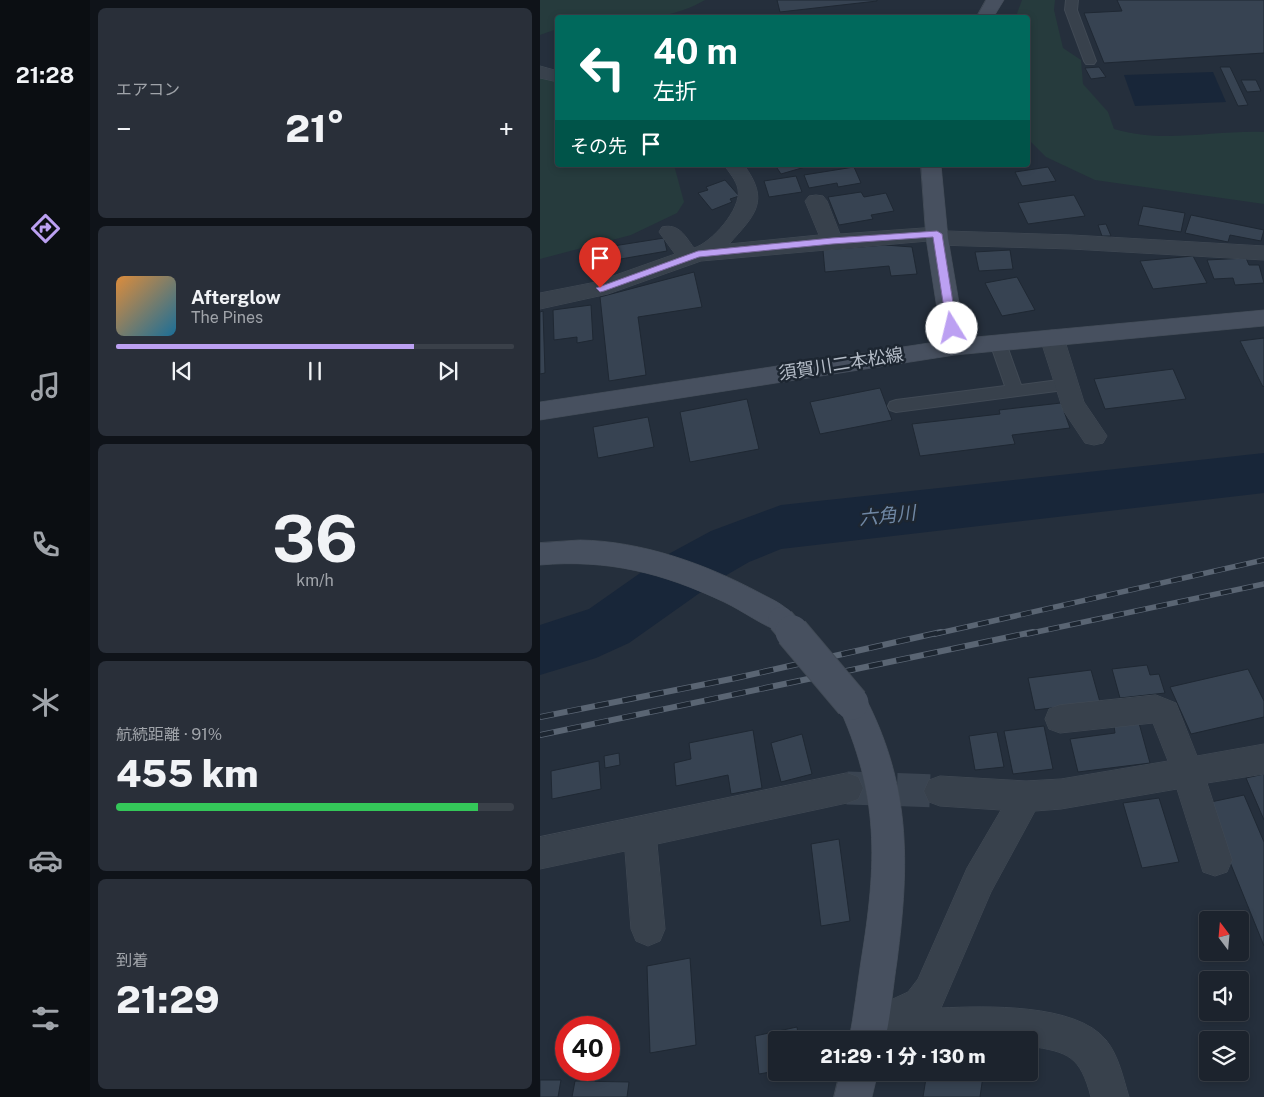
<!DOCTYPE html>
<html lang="ja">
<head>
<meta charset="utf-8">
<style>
	:root { --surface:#1c232d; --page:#292f39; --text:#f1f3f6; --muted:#a0a4aa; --line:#3a4049; --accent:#bca0f2 }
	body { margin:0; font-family:"Public Sans","Noto Sans JP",sans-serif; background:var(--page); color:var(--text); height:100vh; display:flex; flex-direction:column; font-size:19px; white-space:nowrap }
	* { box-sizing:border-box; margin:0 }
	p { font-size:16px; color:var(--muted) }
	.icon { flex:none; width:28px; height:28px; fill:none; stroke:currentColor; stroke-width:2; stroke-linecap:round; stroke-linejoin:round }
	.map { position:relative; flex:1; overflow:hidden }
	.panel { display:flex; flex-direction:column; gap:8px; padding:8px; background:#0f1319; width:450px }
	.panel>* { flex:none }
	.top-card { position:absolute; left:15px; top:15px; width:475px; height:152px; border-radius:5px; box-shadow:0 2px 8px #0003,0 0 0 1px var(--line); background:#00695c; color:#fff; overflow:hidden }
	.needle { width:32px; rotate:344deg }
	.tools { position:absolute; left:659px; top:911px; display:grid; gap:10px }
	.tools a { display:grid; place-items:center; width:50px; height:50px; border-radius:5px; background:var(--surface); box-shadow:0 2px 8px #0003,0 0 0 1px var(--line); font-size:25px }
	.speed { position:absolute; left:15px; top:1016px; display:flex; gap:10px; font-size:25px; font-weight:700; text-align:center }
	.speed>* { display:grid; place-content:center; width:65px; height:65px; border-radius:50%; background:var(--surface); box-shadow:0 2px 8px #0003,0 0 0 1px var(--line); line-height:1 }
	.speed .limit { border:8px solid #d22; background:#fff; color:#111 }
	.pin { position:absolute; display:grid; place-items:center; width:42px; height:42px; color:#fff; margin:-51px -21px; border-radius:50% 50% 50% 0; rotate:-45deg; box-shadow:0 0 5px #0007 }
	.pin .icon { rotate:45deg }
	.me { position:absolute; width:55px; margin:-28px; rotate:351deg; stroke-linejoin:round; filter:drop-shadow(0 0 4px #0008) }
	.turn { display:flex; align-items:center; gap:18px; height:105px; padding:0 15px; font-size:22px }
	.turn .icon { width:65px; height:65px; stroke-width:2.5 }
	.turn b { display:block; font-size:35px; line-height:42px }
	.then { display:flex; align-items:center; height:48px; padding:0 15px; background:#0003; gap:10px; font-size:19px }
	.big { font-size:38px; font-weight:800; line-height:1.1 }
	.panel .widget { flex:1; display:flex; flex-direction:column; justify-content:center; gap:8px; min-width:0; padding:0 18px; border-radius:8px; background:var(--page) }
	.panel .dial { align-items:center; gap:0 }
	.dial b { font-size:65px; line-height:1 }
	.song { display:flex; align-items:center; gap:15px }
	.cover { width:60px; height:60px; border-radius:8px; background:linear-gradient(135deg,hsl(30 70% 55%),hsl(200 70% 35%)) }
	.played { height:5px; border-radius:2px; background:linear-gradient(90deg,var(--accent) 75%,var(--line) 75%) }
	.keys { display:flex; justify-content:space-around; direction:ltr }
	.heat { display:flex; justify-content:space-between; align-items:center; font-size:28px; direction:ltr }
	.charge { height:8px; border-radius:4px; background:linear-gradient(90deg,#34c759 91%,var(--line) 0) }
	.trip { position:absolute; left:228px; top:1031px; width:270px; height:50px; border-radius:5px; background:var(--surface); box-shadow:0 2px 8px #0003,0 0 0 1px var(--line); font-weight:800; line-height:50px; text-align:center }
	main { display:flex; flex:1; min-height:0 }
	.tabs { display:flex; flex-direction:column; width:90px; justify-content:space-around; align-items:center; background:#0b0e12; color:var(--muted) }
	.tabs .icon { width:35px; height:35px }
	.tabs .selected { color:var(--accent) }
	.tabs b { font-size:22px; color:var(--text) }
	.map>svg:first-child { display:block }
	.green { fill:#263b3d }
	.water { fill:#182639 }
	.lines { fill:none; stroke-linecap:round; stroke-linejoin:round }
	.river { fill:#182639; fill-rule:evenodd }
	.building { fill:#374352; stroke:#1f2833 }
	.street-tunnel { stroke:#3a4451; stroke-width:33; stroke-dasharray:33 17; stroke-linecap:butt }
	.lane-casing { stroke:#414a55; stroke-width:2 }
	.street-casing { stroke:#414a55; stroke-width:1 }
	.secondary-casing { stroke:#414a55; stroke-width:1 }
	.lane { fill:#38414c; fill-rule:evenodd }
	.street { fill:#38414c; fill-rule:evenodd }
	.secondary { fill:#47505f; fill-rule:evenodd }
	.rail-far1-casing { stroke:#5a6573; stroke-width:5.5 }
	.rail-casing { stroke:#5a6573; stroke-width:6 }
	.rail-far1 { stroke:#1d2631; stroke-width:4; stroke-dasharray:11; stroke-linecap:butt }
	.rail { stroke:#1d2631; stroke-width:4.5; stroke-dasharray:14; stroke-linecap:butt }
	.secondary-bridge-far1-casing { stroke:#414a55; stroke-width:28; stroke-linecap:butt }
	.secondary-bridge-casing { stroke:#414a55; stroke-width:35; stroke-linecap:butt }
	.secondary-bridge-far1 { stroke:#47505f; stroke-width:26 }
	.secondary-bridge { stroke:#47505f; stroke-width:33 }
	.route { fill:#bca0f2; stroke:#7a689d }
	.labels { text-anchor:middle; stroke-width:5; stroke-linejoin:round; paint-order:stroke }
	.street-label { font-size:18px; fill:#b4bcc7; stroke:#1d2631 }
	.water-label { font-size:19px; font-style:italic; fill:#6f87a4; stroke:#1d2631 }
</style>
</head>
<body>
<main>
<nav class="tabs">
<b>21:28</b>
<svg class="icon selected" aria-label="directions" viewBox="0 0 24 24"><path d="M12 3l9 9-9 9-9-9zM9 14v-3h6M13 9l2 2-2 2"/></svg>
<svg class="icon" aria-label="music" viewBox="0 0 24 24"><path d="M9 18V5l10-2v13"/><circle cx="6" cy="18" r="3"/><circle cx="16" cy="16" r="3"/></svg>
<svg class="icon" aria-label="phone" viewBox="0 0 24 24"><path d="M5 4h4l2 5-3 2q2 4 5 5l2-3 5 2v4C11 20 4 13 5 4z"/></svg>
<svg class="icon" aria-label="climate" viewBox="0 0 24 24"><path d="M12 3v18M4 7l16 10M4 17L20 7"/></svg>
<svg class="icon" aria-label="car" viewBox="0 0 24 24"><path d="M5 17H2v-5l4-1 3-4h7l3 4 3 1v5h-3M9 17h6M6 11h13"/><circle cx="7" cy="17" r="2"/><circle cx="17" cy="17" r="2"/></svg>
<svg class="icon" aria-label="filters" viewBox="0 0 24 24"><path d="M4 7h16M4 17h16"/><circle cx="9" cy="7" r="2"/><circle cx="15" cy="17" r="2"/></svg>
</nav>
<section class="panel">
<div class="widget"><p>エアコン</p>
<div class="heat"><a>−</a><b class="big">21°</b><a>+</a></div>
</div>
<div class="widget">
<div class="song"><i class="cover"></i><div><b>Afterglow</b><p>The Pines</p></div></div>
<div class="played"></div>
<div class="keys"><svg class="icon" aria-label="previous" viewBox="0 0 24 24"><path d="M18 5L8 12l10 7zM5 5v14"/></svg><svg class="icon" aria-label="pause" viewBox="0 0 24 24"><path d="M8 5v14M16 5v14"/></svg><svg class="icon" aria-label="next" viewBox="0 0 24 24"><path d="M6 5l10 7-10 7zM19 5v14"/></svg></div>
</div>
<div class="widget dial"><b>36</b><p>km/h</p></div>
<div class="widget"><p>航続距離 · 91%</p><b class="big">455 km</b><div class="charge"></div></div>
<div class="widget"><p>到着</p><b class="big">21:29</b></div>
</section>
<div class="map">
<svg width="724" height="1097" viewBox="0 0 724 1097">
	<rect width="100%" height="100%" fill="#252f3c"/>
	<g class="green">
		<path d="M0 0H165C121 26 67 18 18 18L17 29 0 35Z"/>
		<path d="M482 0H515L514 10 523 48 541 60 543 84 568 112 574 129C624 144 674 130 724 132V204L555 180 506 157 490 141 488 18 476 16Z"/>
		<path d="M0 68 17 75 18 165H134L144 202 137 213 91 235 0 259Z"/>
	</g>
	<path class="water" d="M673 72 686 102 595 106 584 75Z"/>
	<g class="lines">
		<path class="river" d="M724 453V493L241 549 209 562 178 580 89 643 56 658 0 675V625L49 609 123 557 171 531 241 505Z"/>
	</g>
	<g class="building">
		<path d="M237 0H337V1L240 12Z"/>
		<path d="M577 0H724V53L564 63 544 13 582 11Z"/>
		<path d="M559 67 566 77 551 79 545 68Z"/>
		<path d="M680 67H690L708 105 698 106Z"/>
		<path d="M701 80H716L721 91 707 92Z"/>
		<path d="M235 165H272L241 174Z"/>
		<path d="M314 167 321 183 298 187 297 183 269 188 264 175Z"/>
		<path d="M508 167 516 181 482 186 475 172Z"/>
		<path d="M256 176 262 192 229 197 224 181Z"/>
		<path d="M185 180 199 196 190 199 192 202 172 210 158 193 168 190 166 187Z"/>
		<path d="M321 192 324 197 346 193 354 211 331 215 333 219 299 225 288 197Z"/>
		<path d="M534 195 545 216 488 224 478 203Z"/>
		<path d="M603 206 645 213 641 232 598 225Z"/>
		<path d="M651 215 724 230 721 241 690 235 688 242 645 233Z"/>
		<path d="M566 224 571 236H562L558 225Z"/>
		<path d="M124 238 127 251 69 261 67 247Z"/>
		<path d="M345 245 372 247 377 274 351 276 349 266 285 272 283 250Z"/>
		<path d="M470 250 473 269 439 271 435 252Z"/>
		<path d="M653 256 667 283 613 289 600 261Z"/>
		<path d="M706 258 709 265H719L724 283 695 285 693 278 674 279 667 260Z"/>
		<path d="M154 272 162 307 98 317 106 375 69 381 60 297Z"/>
		<path d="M477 277 495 310 462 316 445 283Z"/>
		<path d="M51 305 53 340 37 343V337L14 340 13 310Z"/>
		<path d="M3 311 5 373 0 374V312Z"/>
		<path d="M724 338V386L723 387 700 341Z"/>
		<path d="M633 369 646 399 565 409 554 379Z"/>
		<path d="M340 388 352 420 280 434 270 402Z"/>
		<path d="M207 399 219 449 150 462 140 412Z"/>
		<path d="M521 403 530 428 472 435 475 444 380 456 372 424 460 414 459 410Z"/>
		<path d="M108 417 114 447 58 458 53 427Z"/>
		<path d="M607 665 610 675 619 674 625 693 580 698 572 669Z"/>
		<path d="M708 669 724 701V717L651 734 630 687Z"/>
		<path d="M551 670 560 702 495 710 488 678Z"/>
		<path d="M599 723 610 763 538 772 530 739 575 733 574 726Z"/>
		<path d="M504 726 513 769 473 774 464 731Z"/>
		<path d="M213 730 222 788 191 794 188 775 136 786 134 763 151 759 149 743Z"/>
		<path d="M457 732 464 767 435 770 429 736Z"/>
		<path d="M262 734 272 774 241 782 231 743Z"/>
		<path d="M79 753 80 765 65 768 64 756Z"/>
		<path d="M59 761 61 789 12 799 11 771Z"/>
		<path d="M724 774V820L706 778Z"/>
		<path d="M704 795 724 842V946L666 803Z"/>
		<path d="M619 798 639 862 602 868 583 803Z"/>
		<path d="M299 839 310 921 281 926 271 844Z"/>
		<path d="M150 958 156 1045 110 1053 107 966Z"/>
		<path d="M257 1027 259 1040H236V1071L219 1074 215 1036Z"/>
		<path d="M387 1072H423L443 1076 440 1097H383Z"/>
		<path d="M0 1080H21L18 1097H0Z"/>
		<path d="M35 1081 89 1082 87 1097H32Z"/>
	</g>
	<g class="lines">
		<path class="street-tunnel" d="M307 788 400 791"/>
		<g class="lane-casing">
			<g id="lane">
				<path d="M526 0H538L537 10 556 61 554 64H546L544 61 525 10Z"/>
				<path d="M458 337 464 339 466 343 481 385 526 379 532 381 534 385 532 389 356 412 350 410 348 406 350 402 356 400 465 386 450 343 452 339Z"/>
			</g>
		</g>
		<g class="street-casing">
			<g id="street">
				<path d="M0 66 18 71V82L0 78Z"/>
				<path d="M184 165H204C230 201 216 214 189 244L279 235 265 201 269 196 276 195 283 196 287 201 300 234 397 227 406 231 532 235 724 246V260L532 249 397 245 388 241 161 261 68 294 0 309V293L56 282 135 254 119 232 122 227C139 223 145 236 154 248 171 243 202 209 198 189 196 180 189 172 184 165Z"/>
				<path d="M512 330 520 332 524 338 544 402 567 436 563 443 554 445 545 443 523 410 500 338 504 332Z"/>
				<path d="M616 695 636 703 657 756 724 744V774L667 783 692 860 687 872 675 876 663 872 637 789 521 809 495 811 451 892 401 1008C445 1006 536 1003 566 1040 579 1056 583 1078 589 1097H551C540 1056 529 1052 489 1046V1040H315L311 1029 316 1016 368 992 378 979 427 868 461 810 400 806 389 802 384 791 389 780 400 776 486 781 521 779 628 761 613 723 520 733 509 729 505 719 509 709 520 705Z"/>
				<path d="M307 773 318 777 323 788 318 799 307 803 117 844 125 929 120 941 108 946 96 941 91 929 85 851 0 869V837Z"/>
			</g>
		</g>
		<g class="secondary-casing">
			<g id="secondary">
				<path d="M446 0H464L453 18H436Z"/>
				<path d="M381 165H401L408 238 425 338 724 310V326L415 355 0 420V402L402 341 386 238Z"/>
				<path d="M40 540C102 541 166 564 220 593 233 600 249 606 255 620L251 629 241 632C221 625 203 611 184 602 123 573 68 559 0 565V543Z"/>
				<path d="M312 689 323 693C371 783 370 862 357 961 353 987 351 1014 345 1040H309C314 1014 317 987 321 961 337 863 340 795 297 703L301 693Z"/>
				<path d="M300 1072H338L332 1097H294Z"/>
			</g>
		</g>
		<use href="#lane" class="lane"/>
		<use href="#street" class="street"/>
		<use href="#secondary" class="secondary"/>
		<g class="rail-far1-casing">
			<g id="rail-far1">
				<path d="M395 634 724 560"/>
				<path d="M487 634 724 584"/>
			</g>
		</g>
		<g class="rail-casing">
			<g id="rail">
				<path d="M0 717 196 678 401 632"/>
				<path d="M0 735 493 632"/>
			</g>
		</g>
		<use href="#rail-far1" class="rail-far1"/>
		<use href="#rail" class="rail"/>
		<g class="secondary-bridge-far1-casing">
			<path id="secondary-bridge-far1" d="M241 620 253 634"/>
		</g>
		<g class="secondary-bridge-casing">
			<path id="secondary-bridge" d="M252 632 312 703"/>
		</g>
		<use href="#secondary-bridge-far1" class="secondary-bridge-far1"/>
		<use href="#secondary-bridge" class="secondary-bridge"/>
	</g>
	<path class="route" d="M397 231 402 234 417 328 412 332 407 328 393 237 292 244 159 257 64 291 60 292 56 288 158 251 292 238Z"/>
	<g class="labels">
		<g class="street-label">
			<text transform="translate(301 364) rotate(-9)" y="6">須賀川二本松線</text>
		</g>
		<g class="water-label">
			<text transform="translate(347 515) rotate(-6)" y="7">六角川</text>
		</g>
	</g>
</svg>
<div class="tools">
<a><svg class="needle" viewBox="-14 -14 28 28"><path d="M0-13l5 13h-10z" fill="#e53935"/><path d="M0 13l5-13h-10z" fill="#a0a4aa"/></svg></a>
<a><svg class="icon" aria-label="sound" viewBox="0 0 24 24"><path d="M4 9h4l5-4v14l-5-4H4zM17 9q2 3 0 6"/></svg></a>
<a><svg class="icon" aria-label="layers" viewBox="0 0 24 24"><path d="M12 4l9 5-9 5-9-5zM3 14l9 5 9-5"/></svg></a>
</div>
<div class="speed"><div class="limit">40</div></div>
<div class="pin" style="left:60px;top:288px;background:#d93025"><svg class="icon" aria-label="arrive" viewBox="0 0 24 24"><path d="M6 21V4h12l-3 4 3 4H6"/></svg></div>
<svg class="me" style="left:412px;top:328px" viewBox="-20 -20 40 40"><circle r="19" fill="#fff"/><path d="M0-13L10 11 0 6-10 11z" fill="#bca0f2"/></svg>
<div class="trip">21:29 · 1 分 · 130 m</div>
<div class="top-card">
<div class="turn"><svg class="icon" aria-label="left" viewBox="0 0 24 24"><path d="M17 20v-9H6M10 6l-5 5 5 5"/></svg><div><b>40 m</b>左折</div></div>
<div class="then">その先<svg class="icon" aria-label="arrive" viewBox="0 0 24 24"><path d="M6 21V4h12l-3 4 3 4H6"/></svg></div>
</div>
</div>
</main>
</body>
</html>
